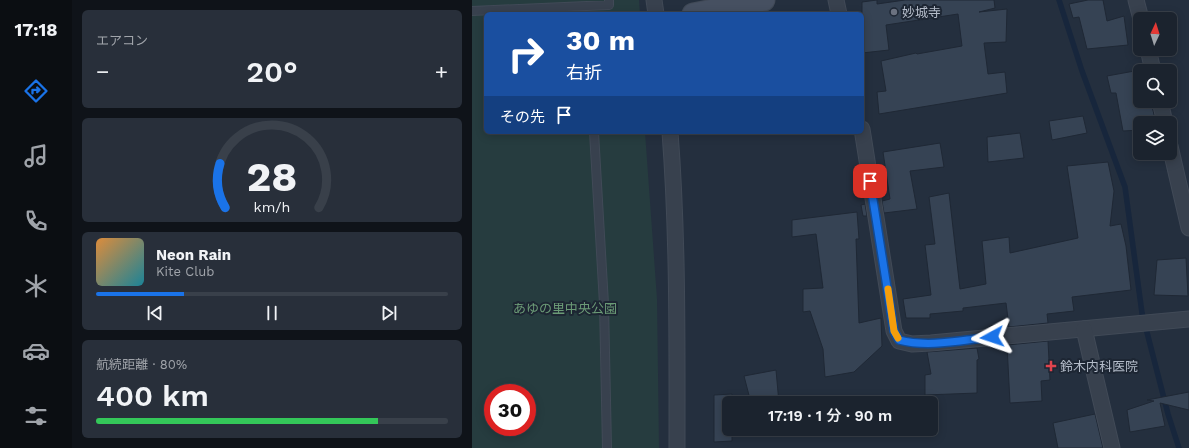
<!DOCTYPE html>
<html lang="ja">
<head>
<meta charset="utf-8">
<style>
	:root { --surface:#1b232e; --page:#282f3a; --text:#f1f3f6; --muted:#a0a4aa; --line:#39404a; --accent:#1a73e8 }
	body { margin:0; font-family:"Work Sans","Noto Sans JP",sans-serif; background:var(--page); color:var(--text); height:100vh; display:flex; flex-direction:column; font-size:15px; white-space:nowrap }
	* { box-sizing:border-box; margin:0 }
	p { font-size:13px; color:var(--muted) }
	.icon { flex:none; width:22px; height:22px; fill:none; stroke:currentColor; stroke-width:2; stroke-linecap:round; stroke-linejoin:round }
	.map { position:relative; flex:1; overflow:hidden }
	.panel { display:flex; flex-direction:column; gap:10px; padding:10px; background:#0f1319; width:400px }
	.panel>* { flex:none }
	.guide { position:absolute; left:12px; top:12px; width:380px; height:122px; border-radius:6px; box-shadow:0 2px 10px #0003,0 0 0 1px var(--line); background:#1a4fa0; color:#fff; overflow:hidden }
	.needle { width:26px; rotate:4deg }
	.tools { position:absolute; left:661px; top:12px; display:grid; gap:8px }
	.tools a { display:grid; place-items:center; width:44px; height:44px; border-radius:6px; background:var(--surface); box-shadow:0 2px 10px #0003,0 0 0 1px var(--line); font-size:20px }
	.speed { position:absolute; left:12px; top:384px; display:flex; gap:8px; font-size:20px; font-weight:700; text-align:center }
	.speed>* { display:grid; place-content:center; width:52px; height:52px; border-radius:50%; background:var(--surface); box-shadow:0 2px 10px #0003,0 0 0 1px var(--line); line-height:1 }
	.speed .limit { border:6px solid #d22; background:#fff; color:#111 }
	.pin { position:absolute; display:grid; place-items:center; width:34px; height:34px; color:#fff; margin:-17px; border-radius:8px; box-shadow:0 2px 6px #0006 }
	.me { position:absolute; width:44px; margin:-22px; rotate:265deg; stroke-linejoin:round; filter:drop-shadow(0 0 3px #0008) }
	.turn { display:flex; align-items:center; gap:14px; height:84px; padding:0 16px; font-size:18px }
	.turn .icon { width:52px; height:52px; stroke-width:2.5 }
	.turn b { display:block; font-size:28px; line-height:34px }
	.then { display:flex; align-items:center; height:38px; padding:0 16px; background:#0003; gap:8px; font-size:15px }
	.big { font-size:30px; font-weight:600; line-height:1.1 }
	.panel .widget { flex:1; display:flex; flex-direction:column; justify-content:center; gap:6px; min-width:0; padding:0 14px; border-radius:6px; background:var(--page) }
	.panel .dial { align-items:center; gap:0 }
	.dial svg { height:104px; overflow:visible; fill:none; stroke:var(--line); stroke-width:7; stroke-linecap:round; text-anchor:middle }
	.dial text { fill:var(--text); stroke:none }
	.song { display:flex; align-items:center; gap:12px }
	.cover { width:48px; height:48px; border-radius:6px; background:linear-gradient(135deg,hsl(30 70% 55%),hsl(190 70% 35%)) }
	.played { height:4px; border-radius:2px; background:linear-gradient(90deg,var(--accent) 25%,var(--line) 25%) }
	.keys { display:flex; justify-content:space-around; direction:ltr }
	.heat { display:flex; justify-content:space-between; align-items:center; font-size:22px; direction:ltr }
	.charge { height:6px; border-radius:3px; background:linear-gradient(90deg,#34c759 80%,var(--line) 0) }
	.trip { position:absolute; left:250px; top:396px; width:216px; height:40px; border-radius:6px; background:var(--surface); box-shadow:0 2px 10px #0003,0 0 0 1px var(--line); font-weight:600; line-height:40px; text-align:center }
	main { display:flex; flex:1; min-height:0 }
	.menu { display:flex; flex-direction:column; width:72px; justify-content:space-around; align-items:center; background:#0b0e12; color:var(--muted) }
	.menu .icon { width:28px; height:28px }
	.menu .on { color:var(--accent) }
	.menu b { font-size:18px; color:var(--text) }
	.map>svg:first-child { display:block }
	.green { fill:#263c3f; fill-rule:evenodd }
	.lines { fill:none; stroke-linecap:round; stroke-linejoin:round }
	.stream { stroke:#17263c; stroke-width:5.5 }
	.building { fill:#364354; stroke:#1f2835 }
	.lane-casing { stroke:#414a57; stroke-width:10 }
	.street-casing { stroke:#414a57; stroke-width:17 }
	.secondary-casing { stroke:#414a57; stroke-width:23 }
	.lane { stroke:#38414e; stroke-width:8 }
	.street { stroke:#38414e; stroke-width:15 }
	.secondary { stroke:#465061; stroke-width:21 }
	.route-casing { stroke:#114b97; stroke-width:10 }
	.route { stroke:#1a73e8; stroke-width:7 }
	.slow { stroke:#f59e0b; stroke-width:7 }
	.worship-dot { fill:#6b7280; stroke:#1d2633; stroke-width:1.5 }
	.health-dot { fill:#e0444e; stroke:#1d2633; stroke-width:1.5 }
	.labels { text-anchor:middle; stroke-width:4; stroke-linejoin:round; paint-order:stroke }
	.poi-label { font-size:13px; fill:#b4bcc9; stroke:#1d2633; text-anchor:start }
	.park-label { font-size:13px; fill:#6b9a76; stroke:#1d2633 }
</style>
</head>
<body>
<main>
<nav class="menu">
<b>17:18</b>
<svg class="icon on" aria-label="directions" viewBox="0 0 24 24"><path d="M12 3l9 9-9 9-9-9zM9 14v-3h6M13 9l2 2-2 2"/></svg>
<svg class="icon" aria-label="music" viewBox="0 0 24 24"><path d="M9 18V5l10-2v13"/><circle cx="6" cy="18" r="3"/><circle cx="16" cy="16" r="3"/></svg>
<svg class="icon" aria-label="phone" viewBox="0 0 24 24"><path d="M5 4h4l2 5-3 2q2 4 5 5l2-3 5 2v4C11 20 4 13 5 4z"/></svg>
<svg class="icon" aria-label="climate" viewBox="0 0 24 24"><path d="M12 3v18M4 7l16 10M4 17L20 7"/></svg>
<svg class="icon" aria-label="car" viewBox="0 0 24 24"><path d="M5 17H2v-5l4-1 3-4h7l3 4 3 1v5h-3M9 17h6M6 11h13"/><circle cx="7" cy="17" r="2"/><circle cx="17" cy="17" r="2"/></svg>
<svg class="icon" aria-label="filters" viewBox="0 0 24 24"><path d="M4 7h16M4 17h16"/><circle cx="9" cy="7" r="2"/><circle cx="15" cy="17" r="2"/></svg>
</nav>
<section class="panel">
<div class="widget"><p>エアコン</p>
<div class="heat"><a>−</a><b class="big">20°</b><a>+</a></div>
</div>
<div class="widget dial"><svg viewBox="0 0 100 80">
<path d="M14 69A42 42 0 1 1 86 69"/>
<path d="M14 69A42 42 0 0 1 10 35" stroke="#1a73e8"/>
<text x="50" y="56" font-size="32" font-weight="700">28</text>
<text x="50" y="72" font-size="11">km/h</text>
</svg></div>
<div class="widget">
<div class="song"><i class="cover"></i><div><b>Neon Rain</b><p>Kite Club</p></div></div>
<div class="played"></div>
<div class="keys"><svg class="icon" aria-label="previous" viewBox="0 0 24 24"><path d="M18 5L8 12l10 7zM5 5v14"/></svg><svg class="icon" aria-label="pause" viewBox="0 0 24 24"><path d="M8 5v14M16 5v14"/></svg><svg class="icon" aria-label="next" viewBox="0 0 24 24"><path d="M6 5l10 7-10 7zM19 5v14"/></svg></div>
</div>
<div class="widget"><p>航続距離 · 80%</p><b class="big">400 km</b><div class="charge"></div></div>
</section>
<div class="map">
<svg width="717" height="448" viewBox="0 0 717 448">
	<rect width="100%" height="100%" fill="#242f3e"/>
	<path class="green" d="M0 0H167L168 14H14V132H173L185 299 187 448H0ZM21 393H55V427H21Z"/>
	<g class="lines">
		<path class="stream" d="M587 0 610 71 653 187 670 313 696 414 707 448"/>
	</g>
	<g class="building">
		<path d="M405 0V4L433 0H522L523 8 507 12 535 9 534 42 512 43 516 74 533 72 535 93 407 114 405 92 414 91 409 61 444 53 445 54 490 46 486 14 414 25 417 50 390 53V2Z"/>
		<path d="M616 0H631L635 21 652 16 656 45 615 49 607 17 601 18 597 4Z"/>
		<path d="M668 70V103L679 102 684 123H668V130L651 131 644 93H639L635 76Z"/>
		<path d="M611 116 615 133 580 140 577 121Z"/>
		<path d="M548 133 552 158 516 162 515 137Z"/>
		<path d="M468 143 472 167 438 171 445 209 412 213 410 201 418 199 411 152Z"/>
		<path d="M636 162 642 191 638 226 649 224 654 246 659 290 600 297 602 311 575 314 576 323 537 327 534 303 491 308V311L458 314V318H434L431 299 459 295 453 245 463 244 457 197 477 193 488 289 514 284 510 241 537 237 538 253 606 238 595 166Z"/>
		<path d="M393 204 395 216H391L389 205Z"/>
		<path d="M385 212 387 239H384L387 323 409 318 410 346 382 372 353 377 351 349 338 311 331 312V289L351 288 344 234 320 237V220Z"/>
		<path d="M714 258 716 296 682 295 685 260Z"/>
		<path d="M576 341 578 380 569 381 570 401 538 403 535 345Z"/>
		<path d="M505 348 507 359 505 360V393L453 395V375L459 374 455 352Z"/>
		<path d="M304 370 307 403H279L272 376Z"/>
		<path d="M717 392V410L688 403 693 426 658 432 655 410 682 401 675 400Z"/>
		<path d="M260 394V403H257V429H260V441L242 442V395Z"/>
		<path d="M623 414 631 448H586L581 423Z"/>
	</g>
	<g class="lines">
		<g class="lane-casing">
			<g id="lane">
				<path d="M0 11 137 5V0"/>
				<path d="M122 132 132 304 135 448"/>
			</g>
		</g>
		<g class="street-casing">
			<g id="street">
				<path d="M182 0 184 14"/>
				<path d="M364 0 367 14"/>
				<path d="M664 0 669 19"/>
				<path d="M676 49 681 71"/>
				<path d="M688 101 693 123"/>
				<path d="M390 129 422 331 427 341 440 344 459 343 717 319"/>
				<path d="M198 132C206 237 205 342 205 448"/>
				<path d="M698 146 717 228"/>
				<path d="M612 329 640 448"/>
			</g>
		</g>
		<g class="secondary-casing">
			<path id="secondary" d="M221 14 292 0"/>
		</g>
		<use href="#lane" class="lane"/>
		<use href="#street" class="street"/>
		<use href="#secondary" class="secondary"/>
	</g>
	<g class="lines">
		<g class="route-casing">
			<path id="route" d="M398 181 422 331 427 340C457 348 490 340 520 337"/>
		</g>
		<use href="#route" class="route"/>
		<path class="slow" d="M416 289 422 331 426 338"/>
	</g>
	<circle class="worship-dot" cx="422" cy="12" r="4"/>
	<path class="health-dot" d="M577 360h4v4h4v4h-4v4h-4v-4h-4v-4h4z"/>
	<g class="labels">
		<g class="poi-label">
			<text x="430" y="17">妙城寺</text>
			<text x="588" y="371">鈴木内科医院</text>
		</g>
		<g class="park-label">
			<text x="93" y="313">あゆの里中央公園</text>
		</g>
	</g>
</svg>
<div class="tools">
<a><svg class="needle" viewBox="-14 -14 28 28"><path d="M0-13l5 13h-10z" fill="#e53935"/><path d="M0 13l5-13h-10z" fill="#a0a4aa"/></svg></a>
<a><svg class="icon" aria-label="search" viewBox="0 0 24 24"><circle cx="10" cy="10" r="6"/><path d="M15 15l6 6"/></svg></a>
<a><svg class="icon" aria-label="layers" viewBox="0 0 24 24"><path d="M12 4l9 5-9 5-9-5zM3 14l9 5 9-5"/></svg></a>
</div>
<div class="speed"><div class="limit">30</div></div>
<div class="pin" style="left:398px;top:181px;background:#d93025"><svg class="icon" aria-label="arrive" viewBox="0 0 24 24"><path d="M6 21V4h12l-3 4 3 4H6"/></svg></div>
<svg class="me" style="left:520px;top:337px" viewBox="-20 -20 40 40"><path d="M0-17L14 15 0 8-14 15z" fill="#1a73e8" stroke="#fff" stroke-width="4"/></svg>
<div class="trip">17:19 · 1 分 · 90 m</div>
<div class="guide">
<div class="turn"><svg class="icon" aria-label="right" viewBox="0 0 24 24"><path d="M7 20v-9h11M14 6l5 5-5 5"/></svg><div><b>30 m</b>右折</div></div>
<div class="then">その先<svg class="icon" aria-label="arrive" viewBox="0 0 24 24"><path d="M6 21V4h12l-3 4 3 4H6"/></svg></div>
</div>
</div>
</main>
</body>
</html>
